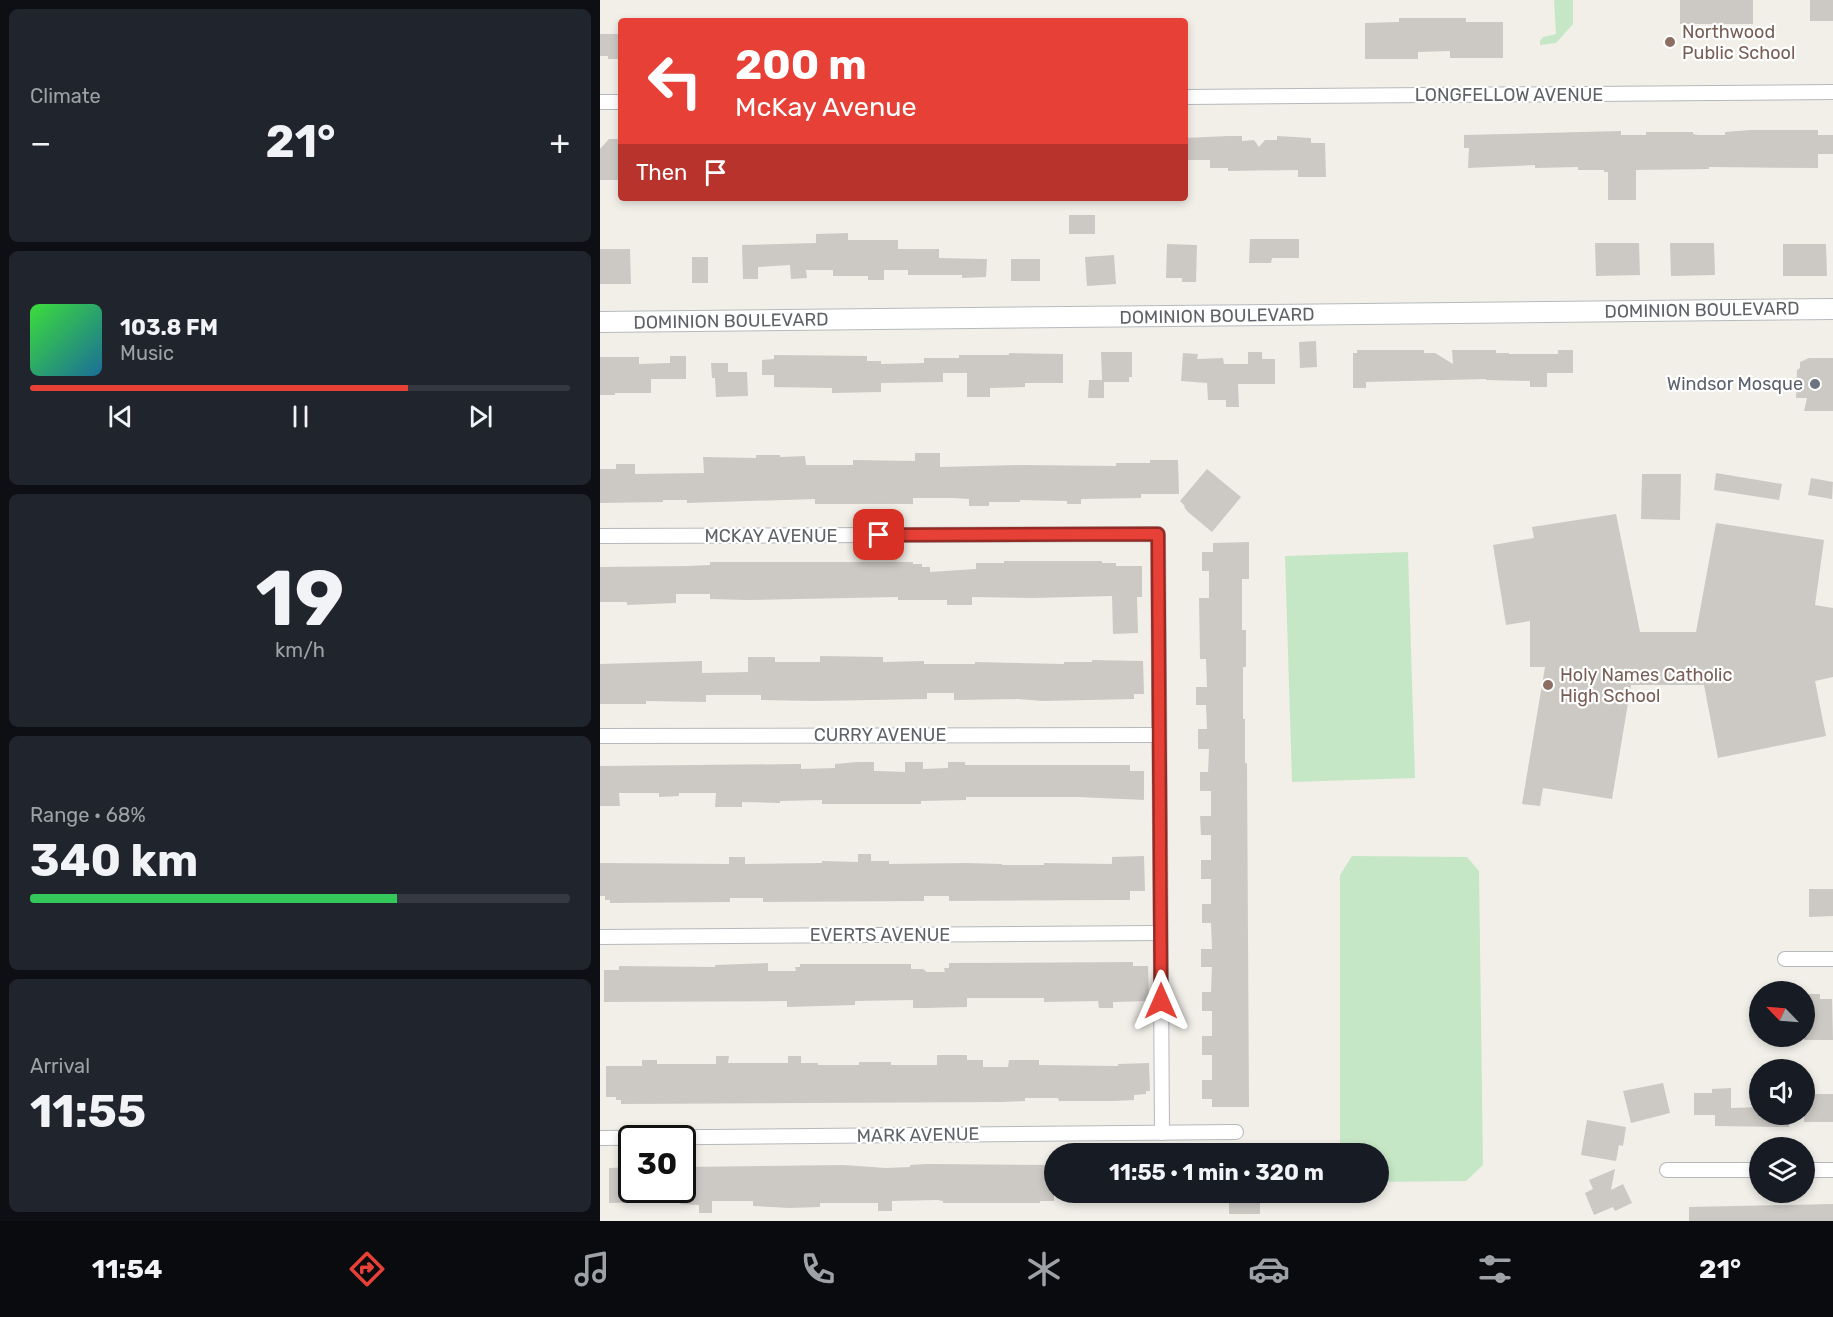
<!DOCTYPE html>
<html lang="en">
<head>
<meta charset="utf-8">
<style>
	:root { --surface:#171b24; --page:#20242c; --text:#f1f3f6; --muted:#9ea1a6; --line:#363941; --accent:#e74037 }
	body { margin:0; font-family:Rubik,sans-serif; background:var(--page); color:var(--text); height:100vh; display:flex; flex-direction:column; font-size:22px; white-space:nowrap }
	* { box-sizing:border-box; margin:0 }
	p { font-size:20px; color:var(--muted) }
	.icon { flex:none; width:33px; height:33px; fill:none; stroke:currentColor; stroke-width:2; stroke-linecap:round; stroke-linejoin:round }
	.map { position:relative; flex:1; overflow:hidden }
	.details { display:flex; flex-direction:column; gap:9px; padding:9px; background:#0d0f14; width:600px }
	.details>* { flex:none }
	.guide { position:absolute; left:18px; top:18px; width:570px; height:183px; border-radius:6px; box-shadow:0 3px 9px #0003; background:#e74037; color:#fff; overflow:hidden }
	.needle { width:39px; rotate:295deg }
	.controls { position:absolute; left:1149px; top:981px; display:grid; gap:12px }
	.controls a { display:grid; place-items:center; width:66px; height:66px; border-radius:50%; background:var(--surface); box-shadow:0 3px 9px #0003; font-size:30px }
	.speed { position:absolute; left:18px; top:1125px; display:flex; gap:12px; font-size:30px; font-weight:700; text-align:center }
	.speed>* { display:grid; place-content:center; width:78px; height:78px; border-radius:50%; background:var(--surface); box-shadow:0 3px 9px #0003; line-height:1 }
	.speed .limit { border:3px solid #111; border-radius:9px; background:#fff; color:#111 }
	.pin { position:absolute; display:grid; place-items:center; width:51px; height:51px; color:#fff; margin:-26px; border-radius:12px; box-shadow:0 3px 9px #0006 }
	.me { position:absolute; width:66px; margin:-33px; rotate:0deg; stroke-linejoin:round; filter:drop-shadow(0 0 4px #0008) }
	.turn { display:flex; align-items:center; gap:21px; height:126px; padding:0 18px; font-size:27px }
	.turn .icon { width:78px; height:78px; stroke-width:2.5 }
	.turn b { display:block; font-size:42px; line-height:51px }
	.then { display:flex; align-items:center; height:57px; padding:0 18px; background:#0003; gap:12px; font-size:22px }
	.big { font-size:45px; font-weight:700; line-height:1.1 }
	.details .widget { flex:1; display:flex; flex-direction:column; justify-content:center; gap:9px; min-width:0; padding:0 21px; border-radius:9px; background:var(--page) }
	.details .dial { align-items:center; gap:0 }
	.dial b { font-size:78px; line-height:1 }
	.song { display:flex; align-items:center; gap:18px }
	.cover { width:72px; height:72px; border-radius:9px; background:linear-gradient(135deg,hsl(120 70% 55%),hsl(200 70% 35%)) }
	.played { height:6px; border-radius:3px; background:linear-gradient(90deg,var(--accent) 70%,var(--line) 70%) }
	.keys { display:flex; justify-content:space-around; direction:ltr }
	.heat { display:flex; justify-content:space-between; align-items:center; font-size:33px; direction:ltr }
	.charge { height:9px; border-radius:4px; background:linear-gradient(90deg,#34c759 68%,var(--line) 0) }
	.trip { position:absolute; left:444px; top:1143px; width:345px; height:60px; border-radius:30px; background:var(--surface); box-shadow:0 3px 9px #0003; font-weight:700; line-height:60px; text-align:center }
	.dock { display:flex; height:96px; justify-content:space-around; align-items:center; background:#090b0e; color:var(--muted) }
	.dock .icon { width:42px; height:42px }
	.dock .current { color:var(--accent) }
	.dock b { font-size:27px; color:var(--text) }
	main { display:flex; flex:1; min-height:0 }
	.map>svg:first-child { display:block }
	.green { fill:#c6e7c5 }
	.building { fill:#ccc9c5 }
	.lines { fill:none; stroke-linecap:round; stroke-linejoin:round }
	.street-casing { stroke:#b5b8bc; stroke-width:16 }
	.secondary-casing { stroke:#b6babf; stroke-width:22 }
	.street { stroke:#fff; stroke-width:14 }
	.secondary { stroke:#fff; stroke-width:20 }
	.route-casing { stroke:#962a24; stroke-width:15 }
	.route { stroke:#e74037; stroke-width:10 }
	.education-dot { fill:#8d6e63; stroke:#fff; stroke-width:2 }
	.worship-dot { fill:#6b7280; stroke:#fff; stroke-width:2 }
	.labels { text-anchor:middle; stroke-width:4.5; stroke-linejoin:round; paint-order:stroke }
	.education-label { font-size:18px; fill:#785e54; stroke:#fff; text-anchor:start }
	.street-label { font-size:18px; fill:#5f6368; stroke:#fff }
	.worship-label { font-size:18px; fill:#5b616d; stroke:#fff; text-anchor:end }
</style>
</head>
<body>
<main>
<section class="details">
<div class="widget"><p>Climate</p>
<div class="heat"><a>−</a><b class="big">21°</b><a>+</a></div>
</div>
<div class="widget">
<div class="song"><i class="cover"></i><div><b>103.8 FM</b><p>Music</p></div></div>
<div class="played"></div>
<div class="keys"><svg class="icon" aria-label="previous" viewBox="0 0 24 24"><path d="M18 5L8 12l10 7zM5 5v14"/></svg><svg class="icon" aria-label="pause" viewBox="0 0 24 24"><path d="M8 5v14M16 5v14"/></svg><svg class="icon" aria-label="next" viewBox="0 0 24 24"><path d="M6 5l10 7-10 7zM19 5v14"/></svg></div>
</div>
<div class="widget dial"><b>19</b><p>km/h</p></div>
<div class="widget"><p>Range · 68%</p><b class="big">340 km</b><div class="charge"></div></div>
<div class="widget"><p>Arrival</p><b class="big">11:55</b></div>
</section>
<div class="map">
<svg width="1233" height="1221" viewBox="0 0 1233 1221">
	<rect width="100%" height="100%" fill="#f1efe8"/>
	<g class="green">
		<path d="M954 0H973V24L956 43 940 45V41L943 37 956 34Z"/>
		<path d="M808 552 815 778 692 782 685 556Z"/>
		<path d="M752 856 867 857 879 871 883 1165 866 1181 779 1182 778 1154 740 1153V875Z"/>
	</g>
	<g class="building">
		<rect x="1080" y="0" width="73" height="24"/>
		<rect x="1210" y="0" width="23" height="21"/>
		<path d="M799 18H866V22H903V58H850V51L818 52V59H765V23L799 22Z"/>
		<path d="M0 34H21V59H8V56H0Z"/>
		<path d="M1151 130H1218V135H1233V154H1218V168L1109 167V169L1036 170V200H1008V172H1004V170H978V167L935 168V165L868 168 869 148H864V135L1021 131V135H1046V132H1093V134L1098 135H1125V132Z"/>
		<path d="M627 136H642V141L654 140 659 147 665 140H677V136L711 138V143H725L726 177H698V170L628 171V168H610V160H585V138Z"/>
		<path d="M9 139H21V180H0V149Z"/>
		<rect x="469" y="215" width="26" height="19"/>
		<path d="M248 233V240H298V249H339V258L387 259 386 277 362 278V275H308V270H284V280H268V276H233V270H206L207 278 191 279 190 265 158 267V279H143L142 245 216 243V234Z"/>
		<path d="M650 239H699V258H672L671 263H649Z"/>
		<path d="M995 243H1039L1040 275 996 276Z"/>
		<path d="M1070 243H1114L1115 275 1071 276Z"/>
		<path d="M567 244 597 245 596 282H582V278H566Z"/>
		<path d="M1183 244H1226L1227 276H1183Z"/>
		<path d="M0 249H30L31 284H0Z"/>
		<path d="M514 255 516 284 487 286 485 257Z"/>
		<rect x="92" y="257" width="16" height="26"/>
		<rect x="411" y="259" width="29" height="22"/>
		<path d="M716 341 717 367 700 368 699 342Z"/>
		<path d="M757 350H824V353H835L853 364 852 350H896V353H909V354H958V350H973V373H947V387H930V381L886 380V379L766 382V388H753V353H757Z"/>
		<path d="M501 352H532V377H529V382H504V398H488L489 380H502Z"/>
		<path d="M648 352H662V359H675V384H638L639 407H626V400H608L607 383 581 381 583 353 598 354 597 359 623 358 624 364H648Z"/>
		<path d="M409 353 463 354V383H425V387L390 388V397H367V373H343V382L281 383V392L232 393V388L174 387V375H162V360L174 359V355L267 356V361H281V364L324 363V358H359V355H409Z"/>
		<path d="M70 356H86V379H51V393H15V395H0V357H39V364L70 363Z"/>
		<path d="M1209 358H1233V411H1204L1207 398H1196L1197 370 1200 368V362Z"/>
		<path d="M111 363H128V372H147L148 396 116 397 115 378H112Z"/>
		<path d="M315 453H340V467L420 465 516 466V463H550V460H578L579 494H541V498L481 499V504H467V501L420 500V502H389V506H369V499L353 498H313V504H215V499L87 503V500H63V502L0 503V469H16V464H35V474L104 473 103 457 156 458V455H180V457L205 456 206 465H253V460L315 461Z"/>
		<path d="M607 469 641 497 612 532 588 512 584 507 585 506 580 501Z"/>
		<path d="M1116 473 1182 484 1179 500 1114 490Z"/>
		<path d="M1042 474H1081L1080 520 1041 519Z"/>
		<path d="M1211 478 1233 482 1232 499 1208 495Z"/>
		<path d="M1016 514 1040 632H1096L1116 523 1224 540 1215 605 1233 608V677L1215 681 1226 736 1118 758 1104 685H1031L1012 799 943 788 940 806 922 804 945 667H930V621L906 625 893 545 934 538 932 527Z"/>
		<path d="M649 542V579H642V630H646V667H643V719H645V763H647L649 1107H612V1099H602V1080H612V1055H602V1036H612V1011H602V992H611L612 967H601V949H612L611 923H602V904H611V879H601V860H611V835H601L600 816H611V791H600V772H608L609 749H598V729H607L606 705H596V687H607L606 659H600L599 598H609V571H602V552H613V543Z"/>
		<path d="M404 561H502V563H516V566H542V597H537L538 633 513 634 512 596 433 598 372 597V605H347V600H298V597L147 600 110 599V594H76V603L27 605V602H0V567L88 566 110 565V562H313V564H322V567H330V572L376 569V563H404Z"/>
		<path d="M220 656 283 657V662L324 661V664H375V662L464 664V662H492V660L543 661 544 694H534V699L443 701 418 699 354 700V693H327V699L214 701 161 700V695H106V702L46 701V704H0V664L102 661V673L148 672V657H175V662H220Z"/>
		<path d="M257 762H274V771H279L305 772V762H323V769L348 768V762H365V765H530V771H544V800L478 797H366V800L321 801V804H222V800L180 801V803L142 802V807H115L116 793H79V796L59 797V793H19L20 806H0V766L201 764V769L235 768V764Z"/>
		<path d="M258 854H271V861H289V864L366 863 402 864V865H444V863L512 864V857L544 856 545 891H530V900H512L349 901V896H324V901L163 902V898H130V902L10 903V900H5V896H0V863L129 864V857H145V864L222 863V861L258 862Z"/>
		<path d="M1209 889H1233V916L1209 917Z"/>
		<path d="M533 962V966H548L549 1001 513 1002V1008H499L498 1001 444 1002V998H367V1007L326 1008H313V1000L255 1001V1005L187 1007V1001L4 1002V970H19V966L115 967V965L168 963V971H196L195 967H200V964H311V969H323L327 972H345L344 968H349V963Z"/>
		<path d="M1204 994H1220V999H1232L1233 1040H1204Z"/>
		<path d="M337 1055H367V1060H383V1067H408L409 1060H439V1065L518 1066V1064L549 1063 550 1091H546V1094L534 1095V1100L513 1101H459L458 1098H425V1101L403 1102 21 1104V1100H16V1097H6V1066H42V1060H57V1064H116V1056H129L128 1063H188V1056H201V1063H218V1065H259V1062H291V1065H337Z"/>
		<path d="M1063 1083 1070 1113 1031 1123 1023 1091Z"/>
		<path d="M1131 1088V1108L1160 1107V1114H1189V1127L1115 1126V1115H1094V1093H1112V1089Z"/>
		<rect x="1204" y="1094" width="29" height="28"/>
		<path d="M987 1120 1026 1127 1023 1146 1019 1145 1016 1161 981 1155Z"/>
		<path d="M327 1164 454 1165V1201H440V1203H343V1201L337 1200 292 1201V1211H278V1203H220V1207L189 1208 153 1206V1201H112V1213H99V1205L80 1204V1202L9 1203V1168L32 1167V1190H82V1167L244 1165 286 1168 310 1167V1165Z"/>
		<path d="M1015 1169 1011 1190 1023 1184 1032 1203 1015 1211 1013 1207 994 1215 985 1193 993 1189 989 1180Z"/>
		<rect x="629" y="1192" width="31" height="22"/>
		<path d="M1233 1204V1221H1089V1207Z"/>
	</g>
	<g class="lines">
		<g class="street-casing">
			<g id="street">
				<path d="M585 97 1233 92"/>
				<path d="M0 102H21"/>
				<path d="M0 536 558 534 562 1133"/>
				<path d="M0 736 559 735"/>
				<path d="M0 937 560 933"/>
				<path d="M1185 959H1233"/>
				<path d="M0 1138 636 1132"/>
				<path d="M1067 1170H1160"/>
				<path d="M1204 1170H1233"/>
			</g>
		</g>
		<g class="secondary-casing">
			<path id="secondary" d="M0 322 1233 309"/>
		</g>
		<use href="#street" class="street"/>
		<use href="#secondary" class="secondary"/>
	</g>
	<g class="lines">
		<g class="route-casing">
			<path id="route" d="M279 535 558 534 561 1001"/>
		</g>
		<use href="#route" class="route"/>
	</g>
	<g class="education-dot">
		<circle cx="1070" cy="42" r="6"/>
		<circle cx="948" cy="685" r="6"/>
	</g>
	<circle class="worship-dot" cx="1215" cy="384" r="6"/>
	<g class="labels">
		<g class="education-label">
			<text x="1082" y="38">Northwood<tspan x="1082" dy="21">Public School</tspan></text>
			<text x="960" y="681">Holy Names Catholic<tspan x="960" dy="21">High School</tspan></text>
		</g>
		<g class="street-label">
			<text x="909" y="101">LONGFELLOW AVENUE</text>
			<text transform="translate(1102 310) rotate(-1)" y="6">DOMINION BOULEVARD</text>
			<text transform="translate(617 316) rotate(-1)" y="6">DOMINION BOULEVARD</text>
			<text transform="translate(131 321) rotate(-1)" y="6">DOMINION BOULEVARD</text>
			<text x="171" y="542">MCKAY AVENUE</text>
			<text x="280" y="741">CURRY AVENUE</text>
			<text x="280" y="941">EVERTS AVENUE</text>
			<text transform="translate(318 1135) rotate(-1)" y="6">MARK AVENUE</text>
		</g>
		<g class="worship-label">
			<text x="1203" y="390">Windsor Mosque</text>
		</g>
	</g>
</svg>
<div class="controls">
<a><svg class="needle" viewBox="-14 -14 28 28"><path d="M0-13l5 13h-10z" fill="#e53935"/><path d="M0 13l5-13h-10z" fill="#9ea1a6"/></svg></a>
<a><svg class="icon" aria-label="sound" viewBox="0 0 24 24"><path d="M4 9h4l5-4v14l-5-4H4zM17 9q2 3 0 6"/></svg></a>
<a><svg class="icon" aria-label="layers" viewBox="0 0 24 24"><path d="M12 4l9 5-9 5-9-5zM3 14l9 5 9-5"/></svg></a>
</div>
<div class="speed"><div class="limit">30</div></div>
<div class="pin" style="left:279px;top:535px;background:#d93025"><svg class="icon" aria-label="arrive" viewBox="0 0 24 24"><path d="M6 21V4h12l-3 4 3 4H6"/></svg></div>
<svg class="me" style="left:561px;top:1001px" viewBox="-20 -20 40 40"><path d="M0-17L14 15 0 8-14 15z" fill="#e74037" stroke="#fff" stroke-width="4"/></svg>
<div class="trip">11:55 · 1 min · 320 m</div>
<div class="guide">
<div class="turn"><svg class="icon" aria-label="left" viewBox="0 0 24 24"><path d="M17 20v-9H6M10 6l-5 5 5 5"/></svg><div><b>200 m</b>McKay Avenue</div></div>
<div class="then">Then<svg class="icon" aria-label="arrive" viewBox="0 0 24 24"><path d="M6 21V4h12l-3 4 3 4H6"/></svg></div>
</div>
</div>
</main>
<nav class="dock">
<b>11:54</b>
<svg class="icon current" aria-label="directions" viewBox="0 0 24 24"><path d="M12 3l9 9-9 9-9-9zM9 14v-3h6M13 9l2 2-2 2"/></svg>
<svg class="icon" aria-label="music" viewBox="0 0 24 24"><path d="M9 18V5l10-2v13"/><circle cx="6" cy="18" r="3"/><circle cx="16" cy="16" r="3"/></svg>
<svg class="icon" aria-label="phone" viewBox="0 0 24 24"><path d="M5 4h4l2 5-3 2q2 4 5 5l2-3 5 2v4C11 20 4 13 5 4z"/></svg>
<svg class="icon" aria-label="climate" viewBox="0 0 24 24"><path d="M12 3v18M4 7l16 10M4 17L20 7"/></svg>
<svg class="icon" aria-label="car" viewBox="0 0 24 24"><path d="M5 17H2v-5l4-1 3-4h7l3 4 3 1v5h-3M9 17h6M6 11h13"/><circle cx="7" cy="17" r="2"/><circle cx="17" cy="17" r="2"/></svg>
<svg class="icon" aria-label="filters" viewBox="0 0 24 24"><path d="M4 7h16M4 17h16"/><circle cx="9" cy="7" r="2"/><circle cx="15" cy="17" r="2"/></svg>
<b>21°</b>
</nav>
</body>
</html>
